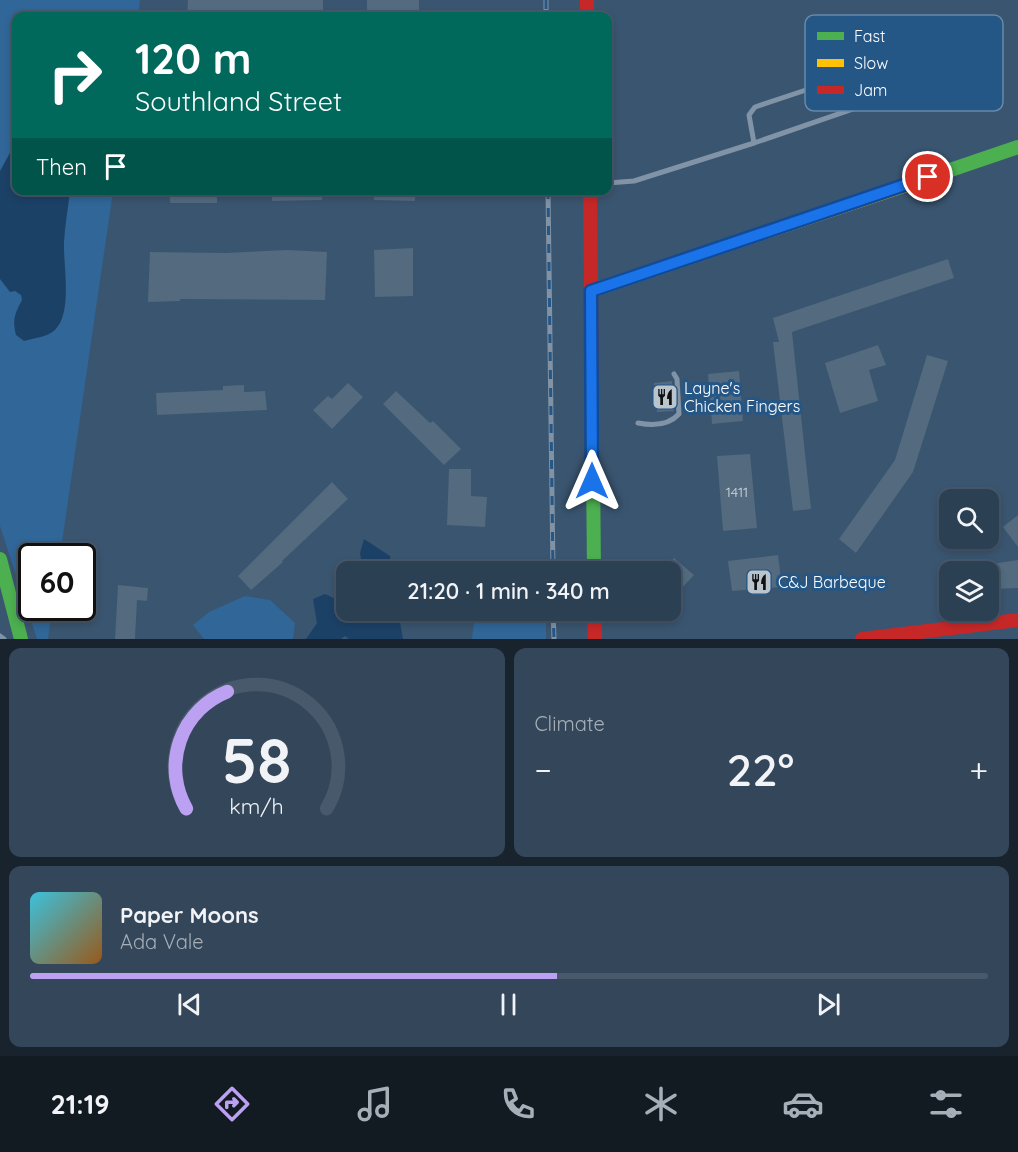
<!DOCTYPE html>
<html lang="en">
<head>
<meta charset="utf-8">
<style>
	:root { --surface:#2c4054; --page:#34475a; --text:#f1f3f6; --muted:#a6afb8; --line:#48596b; --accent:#bca0f2 }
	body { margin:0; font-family:Quicksand,sans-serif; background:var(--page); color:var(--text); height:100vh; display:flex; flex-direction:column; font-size:22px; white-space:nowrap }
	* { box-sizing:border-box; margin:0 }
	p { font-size:20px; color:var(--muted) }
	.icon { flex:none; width:33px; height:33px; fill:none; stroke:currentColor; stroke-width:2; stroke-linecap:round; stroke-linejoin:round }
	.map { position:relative; height:639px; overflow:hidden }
	.panel { display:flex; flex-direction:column; gap:9px; padding:9px; background:#18232e; flex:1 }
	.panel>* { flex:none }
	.top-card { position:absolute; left:12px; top:12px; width:600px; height:183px; border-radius:12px; box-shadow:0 3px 9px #0003,0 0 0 2px var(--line); background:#00695c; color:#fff; overflow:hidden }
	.tools { position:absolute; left:939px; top:489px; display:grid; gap:12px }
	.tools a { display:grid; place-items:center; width:60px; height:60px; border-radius:12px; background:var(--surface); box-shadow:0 3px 9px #0003,0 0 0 2px var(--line); font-size:30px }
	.speed { position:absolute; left:18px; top:543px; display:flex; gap:12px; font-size:30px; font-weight:700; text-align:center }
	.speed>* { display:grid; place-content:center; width:78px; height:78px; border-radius:50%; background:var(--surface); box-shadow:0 3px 9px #0003,0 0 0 2px var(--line); line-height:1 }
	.speed .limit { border:3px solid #111; border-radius:9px; background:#fff; color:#111 }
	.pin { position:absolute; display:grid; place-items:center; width:51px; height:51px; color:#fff; margin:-26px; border:3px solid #fff; border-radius:50%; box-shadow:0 2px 6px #0007 }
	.me { position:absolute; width:66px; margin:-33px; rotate:0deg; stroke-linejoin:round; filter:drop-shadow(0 0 4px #0008) }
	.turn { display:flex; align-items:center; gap:21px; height:126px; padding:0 24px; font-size:27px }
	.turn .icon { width:78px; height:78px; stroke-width:2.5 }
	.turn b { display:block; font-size:42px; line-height:51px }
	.then { display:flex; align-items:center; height:57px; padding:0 24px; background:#0003; gap:12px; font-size:22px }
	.big { font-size:45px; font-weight:600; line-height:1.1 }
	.panel .widget { flex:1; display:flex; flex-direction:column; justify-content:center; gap:9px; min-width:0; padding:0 21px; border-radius:12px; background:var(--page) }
	.panel .dial { align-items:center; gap:0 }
	.dial svg { height:156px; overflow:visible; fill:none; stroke:var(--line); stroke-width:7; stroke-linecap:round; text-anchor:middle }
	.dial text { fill:var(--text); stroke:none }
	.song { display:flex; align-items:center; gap:18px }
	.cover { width:72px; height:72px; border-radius:9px; background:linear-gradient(135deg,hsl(190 70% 55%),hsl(30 70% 35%)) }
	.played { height:6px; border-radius:3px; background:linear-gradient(90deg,var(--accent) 55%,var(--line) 55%) }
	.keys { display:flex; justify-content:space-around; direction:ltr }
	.heat { display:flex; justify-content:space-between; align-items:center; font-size:33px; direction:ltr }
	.panel .tiles { flex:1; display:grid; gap:9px; grid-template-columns:1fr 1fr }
	.widget:last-child { grid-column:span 2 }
	.trip { position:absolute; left:336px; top:561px; width:345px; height:60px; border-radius:12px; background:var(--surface); box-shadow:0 3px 9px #0003,0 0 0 2px var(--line); font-weight:600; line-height:60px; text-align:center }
	.menu { display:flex; height:96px; justify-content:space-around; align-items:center; background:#121a22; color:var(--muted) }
	.menu .icon { width:42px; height:42px }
	.menu .on { color:var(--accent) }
	.menu b { font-size:27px; color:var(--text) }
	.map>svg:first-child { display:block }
	.green { fill:#306698 }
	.water { fill:#1c4167 }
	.building { fill:#536a7f }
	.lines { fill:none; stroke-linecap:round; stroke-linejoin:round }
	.lane { stroke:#8193a6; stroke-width:5 }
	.fast { stroke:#4caf50; stroke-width:14 }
	.slow { stroke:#ffc107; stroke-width:14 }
	.jam { stroke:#c62828; stroke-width:14 }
	.rail-casing { stroke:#8192a4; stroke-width:5 }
	.rail { stroke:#245686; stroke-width:3; stroke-dasharray:9; stroke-linecap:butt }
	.route-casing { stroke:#114b97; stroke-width:15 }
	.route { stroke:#1a73e8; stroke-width:10 }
	.labels { text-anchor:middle; stroke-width:6; stroke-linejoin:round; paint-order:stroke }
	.number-label { font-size:14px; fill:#d4dadf }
	.poi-label { font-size:16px; fill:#fff; stroke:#245686; text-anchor:start }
	.key { fill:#245686; stroke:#6689aa; stroke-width:1.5 }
	.key-label { font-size:16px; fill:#fff }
</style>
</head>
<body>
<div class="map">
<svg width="1018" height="639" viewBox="0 0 1018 639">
	<rect width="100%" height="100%" fill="#3a5570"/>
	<g class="green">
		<path d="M0 0H140L138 16H16V190L113 191 60 556H32V608H52L48 639H37L0 526Z"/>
		<path d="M245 596 270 600 295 623 293 639H204L193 625 209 612Z"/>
		<path d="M482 611H546V639H472L474 623Z"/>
	</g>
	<g class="water">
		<path d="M16 142V190L70 191C68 208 65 225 64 242 63 265 73 312 55 330 48 337 34 338 24 341L16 335C12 320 15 313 22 300L21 295 15 291 10 292 0 279V171Z"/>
		<path d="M364 539 390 556 391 571H363L360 553Z"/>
		<path d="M325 594 346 604V610L398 611 403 639H349L345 636 341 639H306L317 623 313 599Z"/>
	</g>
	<g class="building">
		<path d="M188 0H323V16H187Z"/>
		<rect x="367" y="0" width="52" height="16"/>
		<rect x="170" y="190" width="47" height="13"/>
		<path d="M272 190H322V200L272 201Z"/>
		<path d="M374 190H415V201L374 200Z"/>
		<path d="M413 248V296L375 297 374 250Z"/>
		<path d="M287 250 327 252 325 300 180 299V301L148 302 150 252 226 253Z"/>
		<path d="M948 259 954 278 792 332 811 509 793 511 773 342H779L773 318Z"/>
		<path d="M878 345 886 365 869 370 878 401 840 413 825 363Z"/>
		<path d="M927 355 948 361 913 472 856 553 839 539 895 460Z"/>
		<path d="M739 371 743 421 712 424 708 374Z"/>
		<path d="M672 381 674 411 657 412 654 383Z"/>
		<path d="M348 383 363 397 332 429 313 410 328 396 332 399Z"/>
		<path d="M244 385V392L265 391 267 410 157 415 156 393 223 390V386Z"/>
		<path d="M396 391 430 423 433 421 461 449 444 465 383 404Z"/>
		<path d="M750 454 757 528 723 531 717 456Z"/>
		<path d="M449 469H471V496L487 497 485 527 447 525Z"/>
		<path d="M332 482 348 499 282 561 283 562 251 590 238 576Z"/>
		<path d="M1018 515V547L1003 527Z"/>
		<path d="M778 555 782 587 732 591 728 561Z"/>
		<path d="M674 558 694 575 678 592 670 585V572H661Z"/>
		<path d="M1018 560V588L992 589 991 564Z"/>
		<path d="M118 585 148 588 147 601 137 600 135 639H115Z"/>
		<path d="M410 610H461V620L410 617Z"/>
	</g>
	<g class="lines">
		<g class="lane">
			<path d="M821 85 871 69 877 70 887 97"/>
			<path d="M754 143 749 115 755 107 812 88"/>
			<path d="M608 183 634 181 754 143 946 77"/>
			<path d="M638 423C653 426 668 426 679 414L677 379 674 374"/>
			<path d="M0 636 4 639"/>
		</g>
		<g class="fast">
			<path d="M921 180 1018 147"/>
			<path d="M593 465 594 572"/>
			<path d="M0 559 21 639"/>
		</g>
		<path class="slow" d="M591 291 921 180"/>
		<g class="jam">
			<path d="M587 0V16"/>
			<path d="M590 190 593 465"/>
			<path d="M594 610 595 639"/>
			<path d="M862 639 1018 620"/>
		</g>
		<g class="rail-casing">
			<g id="rail">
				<path d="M546 0V16"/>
				<path d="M548 190 553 572"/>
				<path d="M553 610 554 639"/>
			</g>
		</g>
		<use href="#rail" class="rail"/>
	</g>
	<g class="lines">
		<g class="route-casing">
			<path id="route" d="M592 481 591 291 928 177"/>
		</g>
		<use href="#route" class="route"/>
	</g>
	<defs>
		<g id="restaurant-square" transform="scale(1.35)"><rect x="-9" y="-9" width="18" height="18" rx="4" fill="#bac4cd" stroke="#245686"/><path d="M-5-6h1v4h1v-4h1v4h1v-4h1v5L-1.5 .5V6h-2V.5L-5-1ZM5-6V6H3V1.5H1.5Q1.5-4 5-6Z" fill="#111"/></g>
	</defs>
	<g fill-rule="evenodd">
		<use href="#restaurant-square" x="665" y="397"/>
		<use href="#restaurant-square" x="759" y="582"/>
	</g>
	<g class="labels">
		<g class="number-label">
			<text x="737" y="497">1411</text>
		</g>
		<g class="poi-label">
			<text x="684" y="394">Layne's<tspan x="684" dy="18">Chicken Fingers</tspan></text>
			<text x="778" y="588">C&amp;J Barbeque</text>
		</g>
	</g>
	<rect x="805" y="15" width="198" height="96" rx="9" class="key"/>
	<rect x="817" y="32" width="27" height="8" fill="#4caf50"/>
	<rect x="817" y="59" width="27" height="8" fill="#ffc107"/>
	<rect x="817" y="86" width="27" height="8" fill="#c62828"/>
	<g class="key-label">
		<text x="854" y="42">Fast</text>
		<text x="854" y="69">Slow</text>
		<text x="854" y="96">Jam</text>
	</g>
</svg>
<div class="tools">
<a><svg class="icon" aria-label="search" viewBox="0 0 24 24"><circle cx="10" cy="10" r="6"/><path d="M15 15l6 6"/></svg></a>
<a><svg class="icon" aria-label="layers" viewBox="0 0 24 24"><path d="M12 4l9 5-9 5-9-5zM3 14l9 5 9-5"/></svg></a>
</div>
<div class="speed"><div class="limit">60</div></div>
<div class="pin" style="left:928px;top:177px;background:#d93025"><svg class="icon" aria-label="arrive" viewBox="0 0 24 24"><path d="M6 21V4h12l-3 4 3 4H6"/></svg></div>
<svg class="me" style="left:592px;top:481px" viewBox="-20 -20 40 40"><path d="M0-17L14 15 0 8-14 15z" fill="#1a73e8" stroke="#fff" stroke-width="4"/></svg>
<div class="trip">21:20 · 1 min · 340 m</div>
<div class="top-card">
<div class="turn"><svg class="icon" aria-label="right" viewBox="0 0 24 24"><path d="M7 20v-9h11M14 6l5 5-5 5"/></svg><div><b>120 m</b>Southland Street</div></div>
<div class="then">Then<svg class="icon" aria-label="arrive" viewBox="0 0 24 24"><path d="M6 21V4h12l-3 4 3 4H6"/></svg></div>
</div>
</div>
<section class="panel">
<div class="tiles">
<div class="widget dial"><svg viewBox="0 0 100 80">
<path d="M14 69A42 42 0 1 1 86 69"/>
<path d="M14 69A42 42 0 0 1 35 9" stroke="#bca0f2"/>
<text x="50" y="56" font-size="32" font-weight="700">58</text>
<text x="50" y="72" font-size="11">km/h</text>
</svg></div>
<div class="widget"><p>Climate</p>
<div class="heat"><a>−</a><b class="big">22°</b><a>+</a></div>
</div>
<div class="widget">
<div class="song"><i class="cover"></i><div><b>Paper Moons</b><p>Ada Vale</p></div></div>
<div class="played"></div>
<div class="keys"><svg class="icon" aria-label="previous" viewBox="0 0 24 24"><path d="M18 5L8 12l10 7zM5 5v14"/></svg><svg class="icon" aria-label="pause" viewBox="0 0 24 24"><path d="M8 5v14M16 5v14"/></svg><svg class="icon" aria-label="next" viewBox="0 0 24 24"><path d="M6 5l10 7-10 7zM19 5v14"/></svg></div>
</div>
</div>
</section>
<nav class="menu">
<b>21:19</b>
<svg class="icon on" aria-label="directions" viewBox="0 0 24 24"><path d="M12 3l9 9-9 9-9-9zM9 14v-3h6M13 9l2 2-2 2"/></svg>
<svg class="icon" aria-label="music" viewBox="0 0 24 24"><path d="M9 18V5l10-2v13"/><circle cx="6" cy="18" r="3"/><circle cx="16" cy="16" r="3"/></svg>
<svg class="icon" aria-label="phone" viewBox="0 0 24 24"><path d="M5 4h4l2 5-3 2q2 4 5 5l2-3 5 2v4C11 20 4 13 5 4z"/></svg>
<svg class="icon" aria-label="climate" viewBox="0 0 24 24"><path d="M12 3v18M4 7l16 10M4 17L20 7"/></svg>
<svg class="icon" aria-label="car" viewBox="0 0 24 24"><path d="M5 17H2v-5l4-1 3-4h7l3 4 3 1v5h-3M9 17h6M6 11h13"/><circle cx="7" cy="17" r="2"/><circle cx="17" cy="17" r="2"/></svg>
<svg class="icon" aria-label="filters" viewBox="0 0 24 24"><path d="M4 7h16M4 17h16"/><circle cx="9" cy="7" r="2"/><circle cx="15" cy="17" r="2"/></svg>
</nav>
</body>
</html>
